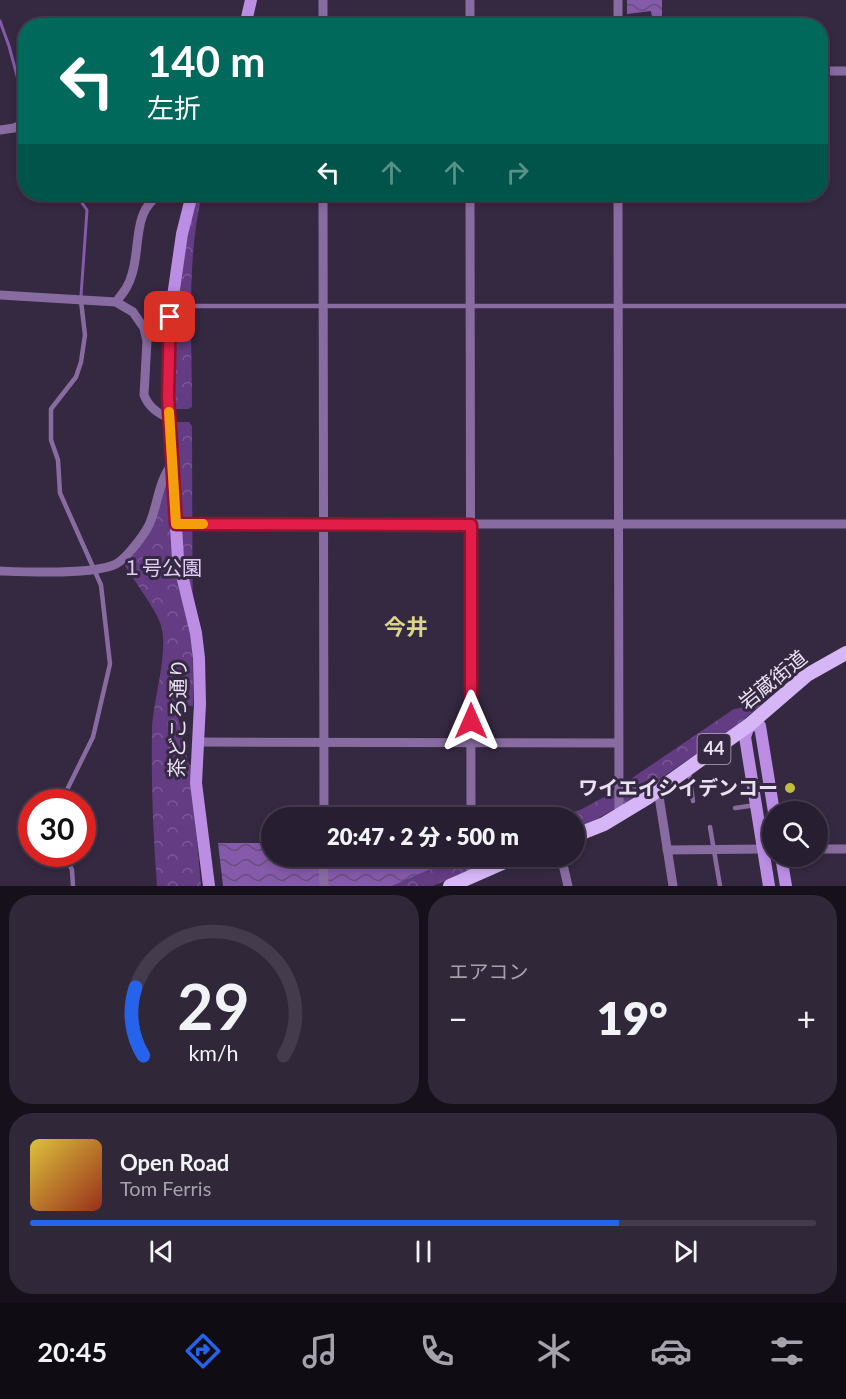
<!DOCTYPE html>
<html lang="ja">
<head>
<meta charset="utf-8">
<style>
	:root { --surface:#281e31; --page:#302739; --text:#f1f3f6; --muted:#a5a2ab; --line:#443c4d; --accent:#2563eb }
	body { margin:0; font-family:Lato,"Noto Sans JP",sans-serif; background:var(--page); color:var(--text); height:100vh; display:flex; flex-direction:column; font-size:22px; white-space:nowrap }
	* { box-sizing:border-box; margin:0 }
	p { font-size:20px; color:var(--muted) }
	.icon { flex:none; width:33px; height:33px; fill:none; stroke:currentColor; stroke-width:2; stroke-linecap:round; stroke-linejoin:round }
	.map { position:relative; height:886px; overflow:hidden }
	.panel { display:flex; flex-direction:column; gap:9px; padding:9px; background:#16101b; flex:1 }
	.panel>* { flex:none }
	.banner { position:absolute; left:18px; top:18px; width:810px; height:183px; border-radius:24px; box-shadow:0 3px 9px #0003,0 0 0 2px var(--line); background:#00695c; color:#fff; overflow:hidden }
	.tools { position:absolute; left:762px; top:801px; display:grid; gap:12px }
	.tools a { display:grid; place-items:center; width:66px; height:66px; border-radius:50%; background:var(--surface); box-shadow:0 3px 9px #0003,0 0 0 2px var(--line); font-size:30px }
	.speed { position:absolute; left:18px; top:789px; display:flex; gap:12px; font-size:30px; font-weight:700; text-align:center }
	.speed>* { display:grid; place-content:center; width:78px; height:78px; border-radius:50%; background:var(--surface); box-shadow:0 3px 9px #0003,0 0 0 2px var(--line); line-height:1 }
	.speed .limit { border:9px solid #d22; background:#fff; color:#111 }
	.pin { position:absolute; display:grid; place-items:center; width:51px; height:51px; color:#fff; margin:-26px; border-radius:12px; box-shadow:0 3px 9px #0006 }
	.me { position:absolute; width:66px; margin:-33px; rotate:0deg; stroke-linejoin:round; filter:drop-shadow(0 0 4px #0008) }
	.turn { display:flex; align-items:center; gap:21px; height:126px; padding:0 30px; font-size:27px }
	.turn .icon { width:78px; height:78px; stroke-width:2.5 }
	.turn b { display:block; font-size:42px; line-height:51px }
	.lanes { display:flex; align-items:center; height:57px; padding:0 30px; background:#0003; justify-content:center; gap:30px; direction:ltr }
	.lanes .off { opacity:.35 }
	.big { font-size:45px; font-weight:800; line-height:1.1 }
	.panel .card { flex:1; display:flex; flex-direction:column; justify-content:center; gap:9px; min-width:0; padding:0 21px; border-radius:24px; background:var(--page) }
	.panel .dial { align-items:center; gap:0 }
	.dial svg { height:156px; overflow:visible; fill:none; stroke:var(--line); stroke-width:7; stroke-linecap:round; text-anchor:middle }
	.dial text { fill:var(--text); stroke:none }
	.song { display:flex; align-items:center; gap:18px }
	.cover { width:72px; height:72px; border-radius:9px; background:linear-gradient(135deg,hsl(50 70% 55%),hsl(10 70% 35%)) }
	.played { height:6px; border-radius:3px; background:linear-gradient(90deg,var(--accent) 75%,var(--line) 75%) }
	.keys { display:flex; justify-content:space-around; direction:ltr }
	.heat { display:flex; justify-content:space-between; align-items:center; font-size:33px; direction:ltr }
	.panel .tiles { flex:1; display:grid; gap:9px; grid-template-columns:1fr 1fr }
	.card:last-child { grid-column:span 2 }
	.trip { position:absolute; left:261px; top:807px; width:324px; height:60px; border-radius:30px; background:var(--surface); box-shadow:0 3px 9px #0003,0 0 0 2px var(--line); font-weight:800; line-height:60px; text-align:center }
	.dock { display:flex; height:96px; justify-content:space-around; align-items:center; background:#100c14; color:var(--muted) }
	.dock .icon { width:42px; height:42px }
	.dock .on { color:var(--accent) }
	.dock b { font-size:27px; color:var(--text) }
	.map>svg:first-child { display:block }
	.park { fill:url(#park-crowns) }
	.water { fill:url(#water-waves) }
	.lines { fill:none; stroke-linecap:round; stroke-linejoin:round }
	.stream { stroke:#855aaa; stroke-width:3 }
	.lane { stroke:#886ca1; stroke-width:4.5 }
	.street { stroke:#886ca1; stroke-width:9 }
	.secondary { stroke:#bb8ee3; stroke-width:12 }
	.primary { stroke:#d7b6f7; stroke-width:14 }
	.route-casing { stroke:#92132f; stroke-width:15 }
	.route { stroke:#e11d48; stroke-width:10 }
	.slow { stroke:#f59e0b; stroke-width:10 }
	.poi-dot { fill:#c3bd3e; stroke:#352841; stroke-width:2 }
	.labels { text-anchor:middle; stroke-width:6; stroke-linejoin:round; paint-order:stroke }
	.shield { fill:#352841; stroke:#b4aabd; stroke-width:1.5 }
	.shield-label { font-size:18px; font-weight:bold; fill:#eae2f2 }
	.park-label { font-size:20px; fill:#e2ccf8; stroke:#352841 }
	.street-label { font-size:20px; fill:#eae2f2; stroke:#352841 }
	.poi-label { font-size:20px; font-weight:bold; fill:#eae2f2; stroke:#352841; text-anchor:end }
	.quarter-label { font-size:22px; font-weight:bold; fill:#d9d688; stroke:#352841 }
</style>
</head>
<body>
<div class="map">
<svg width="846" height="886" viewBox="0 0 846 886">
	<defs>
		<pattern id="park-crowns" width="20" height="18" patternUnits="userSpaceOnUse" patternTransform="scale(1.5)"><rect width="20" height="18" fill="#643c84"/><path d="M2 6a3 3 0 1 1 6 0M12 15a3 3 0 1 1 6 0" fill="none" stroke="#7a5896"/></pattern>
		<pattern id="water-waves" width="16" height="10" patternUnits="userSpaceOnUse" patternTransform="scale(1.5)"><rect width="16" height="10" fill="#855aaa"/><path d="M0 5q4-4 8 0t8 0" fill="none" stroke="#664f7a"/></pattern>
	</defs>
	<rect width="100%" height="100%" fill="#352841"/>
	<g class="park">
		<path d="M195 194H202C186 263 192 336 192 407L188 409H176L171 405V332Z"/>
		<path d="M177 422H189L192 426 193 706 175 704 189 765 193 764 195 819 201 886H157C153 834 151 781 152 730 153 700 169 652 161 625 155 608 135 582 125 566L127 560 152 528 174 455 173 425Z"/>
		<path d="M762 704 736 726 627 802 595 820 575 829 574 818H557L582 809 604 797 734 709Z"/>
		<path d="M458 857H499L433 886H392Z"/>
	</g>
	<g class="water">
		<path d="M627 0H662V21L653 22 651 11 627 14Z"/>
		<path d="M218 843H271L272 856 458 857 392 886H223Z"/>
	</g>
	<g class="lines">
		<g class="stream">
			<path d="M0 21 9 46 26 109"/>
			<path d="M68 194 80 200 87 210 81 296"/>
		</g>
		<g class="lane">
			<path d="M174 306H846"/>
			<path d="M689 771 693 801"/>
			<path d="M61 802 93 737 110 664 101 585 60 493 58 460 51 440V409L76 377 81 362 85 335 81 301"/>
			<path d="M735 808 756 805"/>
			<path d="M710 827 720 886"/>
			<path d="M65 854 72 870 73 886"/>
		</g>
		<g class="street">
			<path d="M323 26V0"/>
			<path d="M470 26V0"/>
			<path d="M618 26V0"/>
			<path d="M820 71H846"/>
			<path d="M0 130 14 128 26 123"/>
			<path d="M323 194 324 818"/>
			<path d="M470 194 471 818"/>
			<path d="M618 194 619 816"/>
			<path d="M0 295 116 302 133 312 144 328 147 341 144 395C149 408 158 413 170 419"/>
			<path d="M116 302C123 293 129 286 132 274 141 246 132 210 161 194"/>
			<path d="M175 524H846"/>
			<path d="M0 571C27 572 94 575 116 564 126 559 144 535 149 525 158 505 158 482 172 464"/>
			<path d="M198 742 618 743"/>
			<path d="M658 790 673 886"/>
			<path d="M818 849H846"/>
			<path d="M667 850 763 849"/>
			<path d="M323 856 324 886"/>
			<path d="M561 856 568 886"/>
			<path d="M471 877V856"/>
		</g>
		<g class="secondary">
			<path d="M245 26 251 0"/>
			<path d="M192 194 182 234 170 317 168 396 178 559 196 633 199 658 200 704 196 783 209 886"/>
			<path d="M781 856 786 886"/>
			<path d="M769 886 745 737 749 725 760 726 774 812"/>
		</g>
		<g class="primary">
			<path d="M574 836 604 824 647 798 749 725 807 675 846 653"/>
			<path d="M450 886 518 856"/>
		</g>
	</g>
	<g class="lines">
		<g class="route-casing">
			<path id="route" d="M170 317 168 396 176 524 471 525V721"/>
		</g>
		<use href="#route" class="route"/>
		<path class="slow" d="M169 412 176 524H203"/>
	</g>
	<circle class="poi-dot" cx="790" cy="788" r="6"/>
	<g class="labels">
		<rect class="shield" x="697.5" y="734" width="33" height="30" rx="4.5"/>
		<g class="shield-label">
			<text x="714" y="755">44</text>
		</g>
		<g class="park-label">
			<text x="162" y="575">１号公園</text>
		</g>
		<g class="street-label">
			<text transform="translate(773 680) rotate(-39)" y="7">岩蔵街道</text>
			<text transform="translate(178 718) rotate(-89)" y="7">茶どころ通り</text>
		</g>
		<g class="poi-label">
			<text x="778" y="795">ワイエイシイデンコー</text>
		</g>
		<g class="quarter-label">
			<text x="406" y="635">今井</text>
		</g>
	</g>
</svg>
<div class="tools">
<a><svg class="icon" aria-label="search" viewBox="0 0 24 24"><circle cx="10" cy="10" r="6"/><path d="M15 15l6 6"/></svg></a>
</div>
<div class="speed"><div class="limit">30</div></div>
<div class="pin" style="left:170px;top:317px;background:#d93025"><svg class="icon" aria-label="arrive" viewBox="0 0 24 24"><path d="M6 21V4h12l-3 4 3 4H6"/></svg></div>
<svg class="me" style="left:471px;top:721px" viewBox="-20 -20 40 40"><path d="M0-17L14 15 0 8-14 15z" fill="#e11d48" stroke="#fff" stroke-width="4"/></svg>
<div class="trip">20:47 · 2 分 · 500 m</div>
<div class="banner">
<div class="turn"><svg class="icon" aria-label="left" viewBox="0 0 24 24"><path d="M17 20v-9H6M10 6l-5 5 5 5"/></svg><div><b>140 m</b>左折</div></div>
<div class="lanes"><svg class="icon" aria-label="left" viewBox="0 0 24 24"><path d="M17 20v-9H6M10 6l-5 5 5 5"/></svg><svg class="icon off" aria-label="ahead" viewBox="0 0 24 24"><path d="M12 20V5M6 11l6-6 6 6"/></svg><svg class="icon off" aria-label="ahead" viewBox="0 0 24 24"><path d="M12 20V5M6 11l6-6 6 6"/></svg><svg class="icon off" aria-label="right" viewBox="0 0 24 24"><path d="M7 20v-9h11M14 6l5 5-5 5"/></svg></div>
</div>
</div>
<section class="panel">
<div class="tiles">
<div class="card dial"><svg viewBox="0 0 100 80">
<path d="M14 69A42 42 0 1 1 86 69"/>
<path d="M14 69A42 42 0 0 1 10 34" stroke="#2563eb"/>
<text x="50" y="56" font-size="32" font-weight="700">29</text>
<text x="50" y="72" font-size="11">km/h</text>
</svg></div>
<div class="card"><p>エアコン</p>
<div class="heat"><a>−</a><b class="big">19°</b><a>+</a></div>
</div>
<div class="card">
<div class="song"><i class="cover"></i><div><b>Open Road</b><p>Tom Ferris</p></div></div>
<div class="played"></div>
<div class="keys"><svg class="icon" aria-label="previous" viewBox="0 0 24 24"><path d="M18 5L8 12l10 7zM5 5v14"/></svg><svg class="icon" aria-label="pause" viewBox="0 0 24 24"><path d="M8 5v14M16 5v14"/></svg><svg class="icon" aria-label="next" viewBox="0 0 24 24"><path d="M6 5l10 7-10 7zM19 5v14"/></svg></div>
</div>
</div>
</section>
<nav class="dock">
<b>20:45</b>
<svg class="icon on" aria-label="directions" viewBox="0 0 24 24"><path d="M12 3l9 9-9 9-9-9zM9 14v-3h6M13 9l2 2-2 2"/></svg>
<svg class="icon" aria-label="music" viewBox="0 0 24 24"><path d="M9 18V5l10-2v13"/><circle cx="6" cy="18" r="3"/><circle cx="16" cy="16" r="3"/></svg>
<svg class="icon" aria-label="phone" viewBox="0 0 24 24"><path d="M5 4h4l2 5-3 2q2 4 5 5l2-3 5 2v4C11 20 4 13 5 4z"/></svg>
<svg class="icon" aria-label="climate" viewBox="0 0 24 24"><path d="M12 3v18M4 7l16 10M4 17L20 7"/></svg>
<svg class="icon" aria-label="car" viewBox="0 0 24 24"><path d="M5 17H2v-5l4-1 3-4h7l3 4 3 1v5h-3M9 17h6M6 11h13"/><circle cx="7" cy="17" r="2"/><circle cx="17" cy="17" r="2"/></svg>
<svg class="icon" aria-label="filters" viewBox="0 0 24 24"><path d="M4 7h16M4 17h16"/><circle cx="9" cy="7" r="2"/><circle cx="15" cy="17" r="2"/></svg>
</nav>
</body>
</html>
